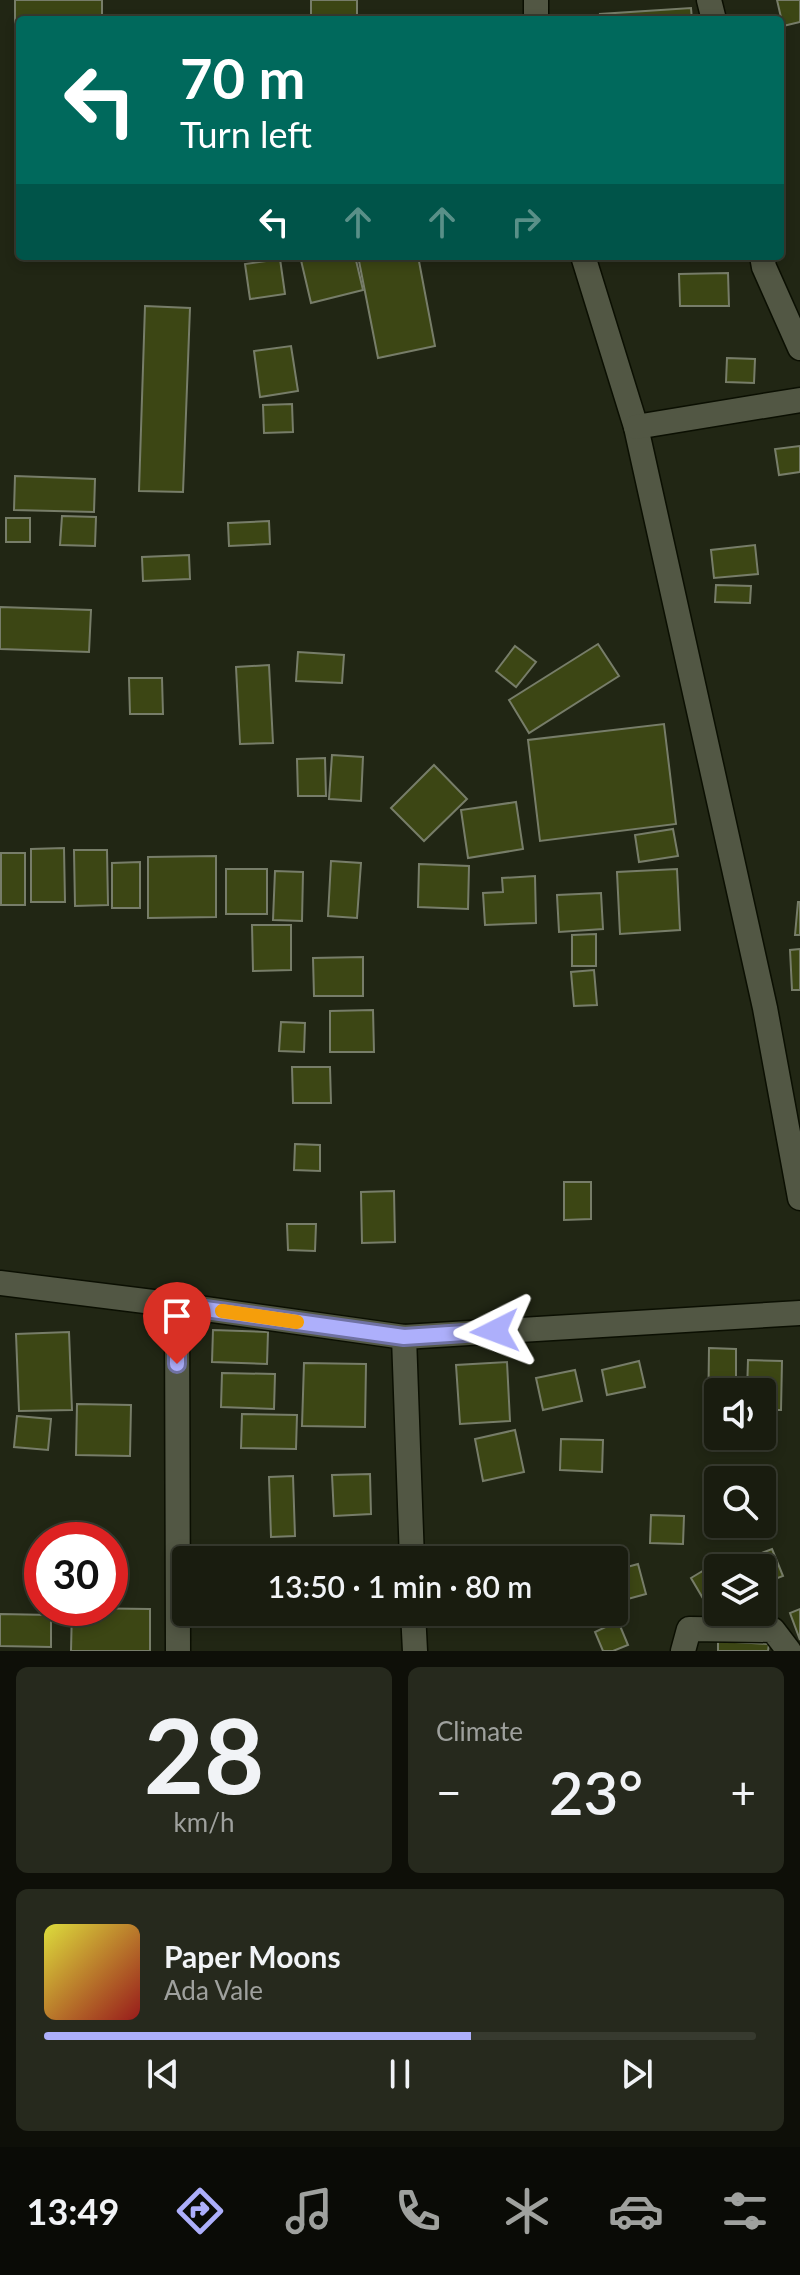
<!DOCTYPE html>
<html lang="en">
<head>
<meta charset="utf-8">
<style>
	:root { --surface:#191c0f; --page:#26291d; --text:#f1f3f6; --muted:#9fa19e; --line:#373a2f; --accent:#adaffb }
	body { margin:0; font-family:Lato,sans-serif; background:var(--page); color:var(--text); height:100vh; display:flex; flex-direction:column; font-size:30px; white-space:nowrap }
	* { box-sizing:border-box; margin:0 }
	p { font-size:26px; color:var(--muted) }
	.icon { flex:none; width:44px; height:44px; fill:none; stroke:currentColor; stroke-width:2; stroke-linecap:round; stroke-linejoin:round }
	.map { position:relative; height:1651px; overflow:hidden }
	.side { display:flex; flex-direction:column; gap:16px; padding:16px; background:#0e0f08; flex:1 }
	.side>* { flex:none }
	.banner { position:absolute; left:16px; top:16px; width:768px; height:244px; border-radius:8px; box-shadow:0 4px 12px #0003,0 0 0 2px var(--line); background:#00695c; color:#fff; overflow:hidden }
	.buttons { position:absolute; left:704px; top:1378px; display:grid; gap:16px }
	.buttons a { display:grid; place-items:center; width:72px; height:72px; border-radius:8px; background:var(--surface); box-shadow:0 4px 12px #0003,0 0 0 2px var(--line); font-size:40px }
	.speed { position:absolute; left:24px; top:1522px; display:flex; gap:16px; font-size:40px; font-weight:700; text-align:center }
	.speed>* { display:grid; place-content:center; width:104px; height:104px; border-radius:50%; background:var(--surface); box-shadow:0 4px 12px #0003,0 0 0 2px var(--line); line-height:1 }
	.speed .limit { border:12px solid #d22; background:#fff; color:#111 }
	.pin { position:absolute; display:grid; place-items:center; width:68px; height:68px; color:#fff; margin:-82px -34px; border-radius:50% 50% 50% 0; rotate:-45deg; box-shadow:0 0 8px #0007 }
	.pin .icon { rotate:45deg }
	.me { position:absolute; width:88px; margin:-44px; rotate:267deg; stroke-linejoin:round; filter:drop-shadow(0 0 6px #0008) }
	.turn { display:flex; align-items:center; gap:28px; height:168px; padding:0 32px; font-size:36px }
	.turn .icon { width:104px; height:104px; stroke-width:2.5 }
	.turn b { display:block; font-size:56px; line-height:68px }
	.lanes { display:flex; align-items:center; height:76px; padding:0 32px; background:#0003; justify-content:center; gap:40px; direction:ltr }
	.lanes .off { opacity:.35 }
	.big { font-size:60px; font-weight:600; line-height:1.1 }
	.side .card { flex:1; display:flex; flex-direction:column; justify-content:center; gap:12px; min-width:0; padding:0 28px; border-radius:12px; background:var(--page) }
	.side .dial { align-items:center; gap:0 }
	.dial b { font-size:104px; line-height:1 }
	.song { display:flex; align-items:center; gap:24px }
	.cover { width:96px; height:96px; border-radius:12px; background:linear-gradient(135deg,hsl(60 70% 55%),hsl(0 70% 35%)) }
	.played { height:8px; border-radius:4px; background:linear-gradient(90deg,var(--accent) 60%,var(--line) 60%) }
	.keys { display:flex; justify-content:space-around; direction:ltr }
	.heat { display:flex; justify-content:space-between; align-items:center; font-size:44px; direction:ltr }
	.side .tiles { flex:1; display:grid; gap:16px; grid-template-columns:1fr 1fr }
	.card:last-child { grid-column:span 2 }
	.trip { position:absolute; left:172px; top:1546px; width:456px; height:80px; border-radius:8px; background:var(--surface); box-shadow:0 4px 12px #0003,0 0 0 2px var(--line); font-weight:600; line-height:80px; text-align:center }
	.dock { display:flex; height:128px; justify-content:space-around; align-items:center; background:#0a0b06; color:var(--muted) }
	.dock .icon { width:56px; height:56px }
	.dock .active { color:var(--accent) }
	.dock b { font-size:36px; color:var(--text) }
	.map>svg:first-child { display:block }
	.building { fill:#3c4614; stroke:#777d69; stroke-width:2 }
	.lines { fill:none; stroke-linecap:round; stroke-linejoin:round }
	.minor-casing { stroke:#0b0f02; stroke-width:27 }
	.minor { stroke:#525744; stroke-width:24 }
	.route-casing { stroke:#7072a3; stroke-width:20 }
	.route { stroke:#adaffb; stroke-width:14 }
	.slow { stroke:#f59e0b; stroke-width:14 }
</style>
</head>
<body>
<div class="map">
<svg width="800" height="1651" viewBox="0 0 800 1651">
	<rect width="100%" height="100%" fill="#212614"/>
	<g class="building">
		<path d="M15 0H102V20H20V25H15Z"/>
		<rect x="311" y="0" width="46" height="20"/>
		<path d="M777 0H800V22L783 26Z"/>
		<path d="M691 8 692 20H601L600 14Z"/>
		<path d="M300 256H355L363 290 311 303Z"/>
		<path d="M358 256H418L435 346 378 358Z"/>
		<path d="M280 259 285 294 250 299 245 264Z"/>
		<path d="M728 273 729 306H680L679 274Z"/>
		<path d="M145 306 190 308 183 492 139 491Z"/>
		<path d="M291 346 298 391 260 397 254 351Z"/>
		<path d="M727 358 755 359 754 383 726 382Z"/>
		<path d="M292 404 293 432 264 433 263 405Z"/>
		<path d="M800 446V472L779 475 775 449Z"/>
		<path d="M15 476 95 479 94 512 14 510Z"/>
		<path d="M62 516 96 517 95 546 60 545Z"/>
		<rect x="6" y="518" width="24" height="24"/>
		<path d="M269 521 270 544 229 546 228 523Z"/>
		<path d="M755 545 758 574 714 578 711 550Z"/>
		<path d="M189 555 190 579 143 581 142 557Z"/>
		<path d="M716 585 751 586 750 603 715 602Z"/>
		<path d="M0 607 91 610 89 652 0 649Z"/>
		<path d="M598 644 619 676 529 733 509 700Z"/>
		<path d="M515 646 536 662 516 687 496 671Z"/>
		<path d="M298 652 344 655 342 683 296 681Z"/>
		<path d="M269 665 273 743 240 744 236 667Z"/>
		<path d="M129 678H162L163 714H130Z"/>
		<path d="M664 724 676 824 540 841 528 740Z"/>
		<path d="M332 755 363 757 361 801 329 799Z"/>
		<path d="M325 758 326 796H298L297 759Z"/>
		<path d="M434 765 467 799 424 841 391 808Z"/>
		<path d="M516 802 523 849 468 858 461 810Z"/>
		<path d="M673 829 678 856 639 862 635 835Z"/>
		<path d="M64 848 65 902H31V849Z"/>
		<path d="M74 850H107L108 905 75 906Z"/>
		<rect x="1" y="853" width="24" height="52"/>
		<path d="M216 856V917L148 918V857Z"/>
		<path d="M331 861 361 863 357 918 328 916Z"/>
		<path d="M140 862V908H112V863Z"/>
		<path d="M419 864 469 866 468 909 418 907Z"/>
		<rect x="226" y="869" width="41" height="45"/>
		<path d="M677 869 680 930 620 934 617 872Z"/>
		<path d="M275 871 303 872 302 921 273 920Z"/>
		<path d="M535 876 536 923 485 925 483 893 503 892 502 878Z"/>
		<path d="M601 893 603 929 559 932 557 895Z"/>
		<path d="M798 902H800V935H795Z"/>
		<path d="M252 925H291V970L253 971Z"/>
		<path d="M596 934V966H572V935Z"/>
		<path d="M800 949V990H792L790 950Z"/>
		<path d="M363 957V996H314L313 958Z"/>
		<path d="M594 970 597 1005 574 1006 571 972Z"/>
		<path d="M373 1010 374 1052H330V1011Z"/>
		<path d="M281 1022 305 1023 304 1052 279 1051Z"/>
		<path d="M292 1067H330L331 1103H293Z"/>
		<path d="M295 1144 320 1145V1171L294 1170Z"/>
		<path d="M564 1182H591V1219L564 1220Z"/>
		<path d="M394 1191 395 1242 362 1243 361 1192Z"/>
		<path d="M287 1224H316L315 1251 288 1250Z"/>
		<path d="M213 1330 268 1332 267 1364 212 1362Z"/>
		<path d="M69 1332 72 1410 19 1411 16 1334Z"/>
		<path d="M709 1348 736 1349V1392H718V1424L708 1423Z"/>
		<path d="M748 1360 782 1361 781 1410H762V1392H747Z"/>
		<path d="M639 1361 645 1387 607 1395 602 1370Z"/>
		<path d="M507 1362 510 1421 460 1424 456 1365Z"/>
		<path d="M304 1363 366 1364 365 1427 302 1426Z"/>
		<path d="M575 1370 582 1401 543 1410 536 1378Z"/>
		<path d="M222 1373 275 1374 274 1409 221 1407Z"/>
		<path d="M77 1404 131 1405 130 1456 76 1455Z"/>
		<path d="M242 1414 297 1415 296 1449 241 1448Z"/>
		<path d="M17 1416 51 1419 48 1450 14 1447Z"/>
		<path d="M515 1430 524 1472 483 1481 475 1439Z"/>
		<path d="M561 1439 603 1440 602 1472 560 1470Z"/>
		<path d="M370 1474 371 1514 334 1516 332 1475Z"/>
		<path d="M293 1476 295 1536 271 1537 269 1477Z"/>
		<path d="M651 1515 684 1516 683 1544 650 1543Z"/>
		<path d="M772 1549 783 1576 762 1584V1568H749L746 1559Z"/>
		<path d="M218 1550 266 1556V1560H217Z"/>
		<path d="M721 1560 725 1568H718V1607L711 1612 691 1578Z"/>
		<path d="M638 1564 646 1594 624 1600 616 1570Z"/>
		<path d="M72 1608 150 1609V1651H71Z"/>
		<path d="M800 1609V1640L790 1613Z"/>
		<path d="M0 1614 51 1615V1647L0 1646Z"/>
		<path d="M618 1621 628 1645 613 1651H603L595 1632Z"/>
		<path d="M718 1641 769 1644 768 1651H718Z"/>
	</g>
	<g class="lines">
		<g class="minor-casing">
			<g id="minor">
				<path d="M709 0 714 20"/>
				<path d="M536 20V0"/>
				<path d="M583 256 636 427 765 1008 800 1198"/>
				<path d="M762 256 764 267 800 348"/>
				<path d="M636 427 800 400"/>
				<path d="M0 1283 177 1305 404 1337 800 1313"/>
				<path d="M177 1305 178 1651"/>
				<path d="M404 1337 412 1560"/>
				<path d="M413 1612 415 1651"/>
				<path d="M683 1651 689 1629 773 1630 789 1651"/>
			</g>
		</g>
		<use href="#minor" class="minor"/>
	</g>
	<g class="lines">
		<g class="route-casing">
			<path id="route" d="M177 1364V1305L404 1337 495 1331"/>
		</g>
		<use href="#route" class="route"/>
		<path class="slow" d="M222 1311 297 1322"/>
	</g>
</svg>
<div class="buttons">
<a><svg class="icon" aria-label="sound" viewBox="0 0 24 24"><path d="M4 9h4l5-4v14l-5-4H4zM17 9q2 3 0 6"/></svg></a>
<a><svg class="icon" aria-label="search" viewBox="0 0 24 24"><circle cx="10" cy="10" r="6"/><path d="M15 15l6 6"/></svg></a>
<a><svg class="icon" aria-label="layers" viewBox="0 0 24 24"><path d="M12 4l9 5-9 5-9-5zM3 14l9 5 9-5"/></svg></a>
</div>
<div class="speed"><div class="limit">30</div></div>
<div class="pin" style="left:177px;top:1364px;background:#d93025"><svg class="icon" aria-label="arrive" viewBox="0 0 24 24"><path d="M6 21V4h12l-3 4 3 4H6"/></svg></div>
<svg class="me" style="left:495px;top:1331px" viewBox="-20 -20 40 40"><path d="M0-17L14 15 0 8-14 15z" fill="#adaffb" stroke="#fff" stroke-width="4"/></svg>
<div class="trip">13:50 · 1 min · 80 m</div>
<div class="banner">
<div class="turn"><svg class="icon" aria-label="left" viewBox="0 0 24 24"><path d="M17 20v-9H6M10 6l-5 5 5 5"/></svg><div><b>70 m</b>Turn left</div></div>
<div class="lanes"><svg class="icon" aria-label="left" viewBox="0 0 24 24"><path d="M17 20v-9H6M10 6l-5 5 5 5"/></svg><svg class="icon off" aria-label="ahead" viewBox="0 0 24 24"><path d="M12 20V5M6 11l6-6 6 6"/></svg><svg class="icon off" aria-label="ahead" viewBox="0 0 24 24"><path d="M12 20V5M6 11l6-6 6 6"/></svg><svg class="icon off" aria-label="right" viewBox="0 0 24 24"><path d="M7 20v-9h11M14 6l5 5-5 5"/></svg></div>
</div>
</div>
<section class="side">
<div class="tiles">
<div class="card dial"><b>28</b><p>km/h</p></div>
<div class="card"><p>Climate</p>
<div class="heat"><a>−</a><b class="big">23°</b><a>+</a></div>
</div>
<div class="card">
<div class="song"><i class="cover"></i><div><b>Paper Moons</b><p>Ada Vale</p></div></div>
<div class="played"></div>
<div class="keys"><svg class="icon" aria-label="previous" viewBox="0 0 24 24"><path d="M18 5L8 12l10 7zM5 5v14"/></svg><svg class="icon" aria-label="pause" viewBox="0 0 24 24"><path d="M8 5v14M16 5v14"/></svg><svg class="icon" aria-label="next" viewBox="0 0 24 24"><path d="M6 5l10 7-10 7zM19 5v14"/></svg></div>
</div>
</div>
</section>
<nav class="dock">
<b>13:49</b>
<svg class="icon active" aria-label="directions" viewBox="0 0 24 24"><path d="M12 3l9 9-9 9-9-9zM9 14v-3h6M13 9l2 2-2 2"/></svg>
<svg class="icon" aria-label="music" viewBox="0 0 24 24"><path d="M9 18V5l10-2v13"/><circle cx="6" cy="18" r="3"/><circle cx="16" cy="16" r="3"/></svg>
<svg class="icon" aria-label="phone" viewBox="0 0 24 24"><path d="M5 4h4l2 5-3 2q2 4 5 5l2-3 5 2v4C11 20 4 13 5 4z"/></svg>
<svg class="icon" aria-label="climate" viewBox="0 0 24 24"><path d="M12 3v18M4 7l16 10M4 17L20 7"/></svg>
<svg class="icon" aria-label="car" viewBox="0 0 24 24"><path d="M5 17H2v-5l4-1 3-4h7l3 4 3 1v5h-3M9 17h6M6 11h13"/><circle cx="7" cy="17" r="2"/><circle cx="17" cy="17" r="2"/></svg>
<svg class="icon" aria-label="filters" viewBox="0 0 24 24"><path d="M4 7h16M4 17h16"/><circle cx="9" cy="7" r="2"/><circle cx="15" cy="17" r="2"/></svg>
</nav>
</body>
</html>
